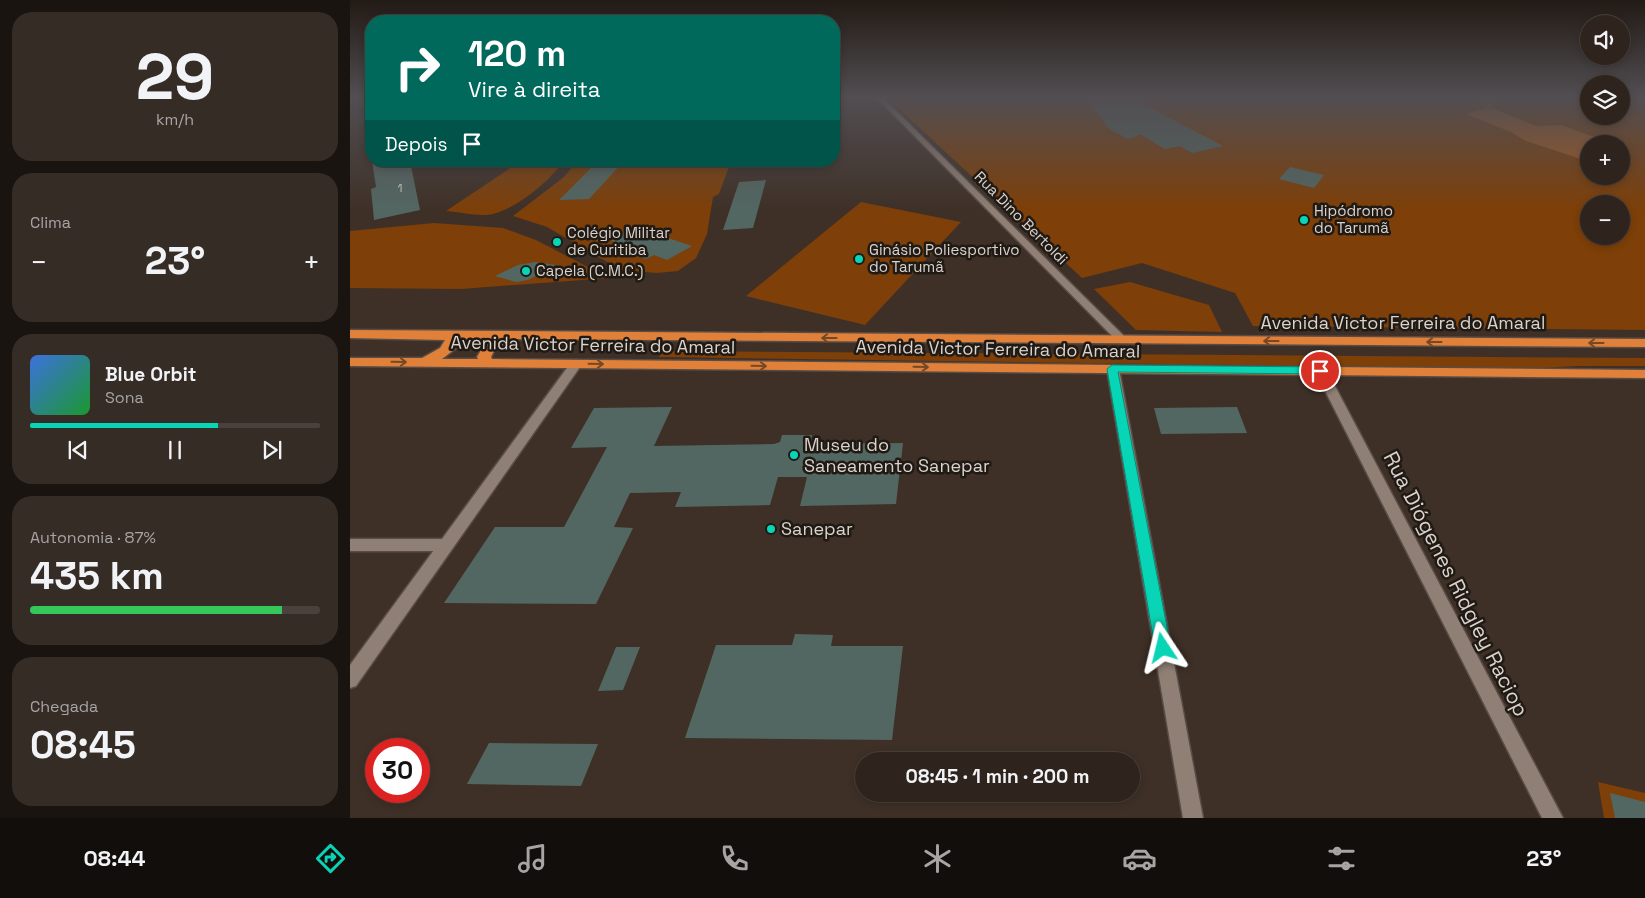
<!DOCTYPE html>
<html lang="pt">
<head>
<meta charset="utf-8">
<style>
	:root { --surface:#2e241d; --page:#362c26; --text:#f1f3f6; --muted:#a7a4a4; --line:#49413b; --accent:#08d5b5 }
	body { margin:0; font-family:"Space Grotesk",sans-serif; background:var(--page); color:var(--text); height:100vh; display:flex; flex-direction:column; font-size:19px; white-space:nowrap }
	* { box-sizing:border-box; margin:0 }
	p { font-size:16px; color:var(--muted) }
	.icon { flex:none; width:28px; height:28px; fill:none; stroke:currentColor; stroke-width:2; stroke-linecap:round; stroke-linejoin:round }
	.map { position:relative; flex:1; overflow:hidden }
	.side { display:flex; flex-direction:column; gap:12px; padding:12px; background:#191410; width:350px }
	.side>* { flex:none }
	.guide { position:absolute; left:15px; top:15px; width:475px; height:152px; border-radius:20px; box-shadow:0 2px 8px #0003,0 0 0 1px var(--line); background:#00695c; color:#fff; overflow:hidden }
	.controls { position:absolute; left:1230px; top:15px; display:grid; gap:10px }
	.controls a { display:grid; place-items:center; width:50px; height:50px; border-radius:50%; background:var(--surface); box-shadow:0 2px 8px #0003,0 0 0 1px var(--line); font-size:25px }
	.speed { position:absolute; left:15px; top:738px; display:flex; gap:10px; font-size:25px; font-weight:700; text-align:center }
	.speed>* { display:grid; place-content:center; width:65px; height:65px; border-radius:50%; background:var(--surface); box-shadow:0 2px 8px #0003,0 0 0 1px var(--line); line-height:1 }
	.speed .limit { border:8px solid #d22; background:#fff; color:#111 }
	.pin { position:absolute; display:grid; place-items:center; width:42px; height:42px; color:#fff; margin:-21px; border:2px solid #fff; border-radius:50%; box-shadow:0 1px 5px #0007 }
	.me { position:absolute; width:55px; margin:-28px; rotate:350deg; stroke-linejoin:round; filter:drop-shadow(0 0 4px #0008) }
	.turn { display:flex; align-items:center; gap:18px; height:105px; padding:0 20px; font-size:22px }
	.turn .icon { width:65px; height:65px; stroke-width:2.5 }
	.turn b { display:block; font-size:35px; line-height:42px }
	.then { display:flex; align-items:center; height:48px; padding:0 20px; background:#0003; gap:10px; font-size:19px }
	.big { font-size:38px; font-weight:800; line-height:1.1 }
	.side .widget { flex:1; display:flex; flex-direction:column; justify-content:center; gap:8px; min-width:0; padding:0 18px; border-radius:20px; background:var(--page) }
	.side .dial { align-items:center; gap:0 }
	.dial b { font-size:65px; line-height:1 }
	.song { display:flex; align-items:center; gap:15px }
	.cover { width:60px; height:60px; border-radius:8px; background:linear-gradient(135deg,hsl(220 70% 55%),hsl(130 70% 35%)) }
	.played { height:5px; border-radius:2px; background:linear-gradient(90deg,var(--accent) 65%,var(--line) 65%) }
	.keys { display:flex; justify-content:space-around; direction:ltr }
	.heat { display:flex; justify-content:space-between; align-items:center; font-size:28px; direction:ltr }
	.charge { height:8px; border-radius:4px; background:linear-gradient(90deg,#34c759 87%,var(--line) 0) }
	.trip { position:absolute; left:505px; top:752px; width:285px; height:50px; border-radius:25px; background:var(--surface); box-shadow:0 2px 8px #0003,0 0 0 1px var(--line); font-weight:800; line-height:50px; text-align:center }
	.tab-bar { display:flex; height:80px; justify-content:space-around; align-items:center; background:#120e0c; color:var(--muted) }
	.tab-bar .icon { width:35px; height:35px }
	.tab-bar .current { color:var(--accent) }
	.tab-bar b { font-size:22px; color:var(--text) }
	main { display:flex; flex:1; min-height:0 }
	.map>svg:first-child { display:block }
	.green { fill:#7e3f08; fill-rule:evenodd }
	.water { fill:#ab5b1e }
	.lines { fill:none; stroke-linecap:round; stroke-linejoin:round }
	.stream { stroke:#ab5b1e; stroke-width:3 }
	.building { fill:#536762 }
	.street-casing { stroke:#584c45; stroke-width:3 }
	.secondary-casing { stroke:#584c45; stroke-width:3 }
	.highway-casing { stroke:#584c45; stroke-width:3 }
	.street { fill:#8f7f74; fill-rule:evenodd }
	.secondary { fill:#8f7f74; fill-rule:evenodd }
	.highway { fill:#e18039; fill-rule:evenodd }
	.oneway { stroke:#774825 }
	.route { fill:#08d5b5; stroke:#058a76 }
	.poi-dot { fill:#08d5b5; stroke:#201a15; stroke-width:2 }
	.labels { text-anchor:middle; stroke-width:5; stroke-linejoin:round; paint-order:stroke }
	.far-number-label { font-size:12px; fill:#b9b7b2 }
	.far-poi-label { font-size:15px; fill:#dbd2cc; stroke:#201a15; text-anchor:start }
	.far-street-label { font-size:15px; fill:#dbd2cc; stroke:#201a15 }
	.street-label { font-size:18px; fill:#dbd2cc; stroke:#201a15 }
	.poi-label { font-size:18px; fill:#dbd2cc; stroke:#201a15; text-anchor:start }
	.near-street-label { font-size:21px; fill:#dbd2cc; stroke:#201a15 }
</style>
</head>
<body>
<main>
<section class="side">
<div class="widget dial"><b>29</b><p>km/h</p></div>
<div class="widget"><p>Clima</p>
<div class="heat"><a>−</a><b class="big">23°</b><a>+</a></div>
</div>
<div class="widget">
<div class="song"><i class="cover"></i><div><b>Blue Orbit</b><p>Sona</p></div></div>
<div class="played"></div>
<div class="keys"><svg class="icon" aria-label="previous" viewBox="0 0 24 24"><path d="M18 5L8 12l10 7zM5 5v14"/></svg><svg class="icon" aria-label="pause" viewBox="0 0 24 24"><path d="M8 5v14M16 5v14"/></svg><svg class="icon" aria-label="next" viewBox="0 0 24 24"><path d="M6 5l10 7-10 7zM19 5v14"/></svg></div>
</div>
<div class="widget"><p>Autonomia · 87%</p><b class="big">435 km</b><div class="charge"></div></div>
<div class="widget"><p>Chegada</p><b class="big">08:45</b></div>
</section>
<div class="map">
<svg width="1295" height="818" viewBox="0 0 1295 818">
	<rect width="100%" height="100%" fill="#3e3027"/>
	<g class="green">
		<path d="M536 97H1239V116H1271V97H1295V330L903 326 885 293 792 263 732 278ZM1239 144H1271V176H1239ZM1239 204H1271V236H1239Z"/>
		<path d="M164 161H215C197 182 171 206 143 214 130 217 110 212 96 211L159 169Z"/>
		<path d="M227 161H381L369 194 363 197 357 234 346 258 328 271 307 273 271 270 197 227 163 216 214 177Z"/>
		<path d="M511 202 611 222 515 325 396 296Z"/>
		<path d="M84 223 153 228 186 240 259 278 111 289 0 288V231Z"/>
		<path d="M780 282 859 305 872 332 786 330 744 289Z"/>
		<path d="M312 351 1295 358V366H1228L1175 369 309 357Z"/>
		<path d="M1248 782 1295 793V818H1254Z"/>
	</g>
	<path class="water" d="M1139 107 1186 126 1211 125 1264 144H1239V161H1237L1176 141 1161 132 1116 114Z"/>
	<g class="lines">
		<path class="stream" d="M1129 97 1142 102 1139 107"/>
	</g>
	<g class="building">
		<path d="M736 97H780L873 146 842 153 830 146 815 149 790 134 780 139 774 137 758 128Z"/>
		<path d="M22 161H60L70 210 24 220 21 189 26 187Z"/>
		<path d="M247 162H273L239 199 209 200Z"/>
		<path d="M940 167 974 175 964 188 929 179Z"/>
		<path d="M416 180 403 228 373 230 389 182Z"/>
		<path d="M285 227 342 246 317 260 304 255 296 259 266 249 273 245 259 240Z"/>
		<path d="M185 262 206 265 178 280 166 282 145 276 168 265Z"/>
		<path d="M322 407 304 446 424 444 430 442 432 435H462L461 442 468 441 467 444 553 443 546 504 450 506 457 477H428L420 505 325 507 331 492 280 493 264 527 283 528 246 604 94 603 145 527H214L257 447 221 448 244 408Z"/>
		<path d="M887 407 897 433 811 434 804 408Z"/>
		<path d="M445 634 483 635 481 646H553L542 740 335 738 366 645H442Z"/>
		<path d="M266 647H290L273 690 248 691Z"/>
		<path d="M139 743 248 744 231 786 117 784Z"/>
		<path d="M1260 793 1295 802V818H1265Z"/>
	</g>
	<g class="lines">
		<g class="street-casing">
			<g id="street">
				<path d="M526 97H532L776 338 778 340 776 342H768Z"/>
				<path d="M763 365 769 369 853 818H833L757 369Z"/>
				<path d="M971 367 977 371 1213 818H1192L965 371Z"/>
				<path d="M0 539H96L101 541 104 545 101 549 96 551H0Z"/>
			</g>
		</g>
		<g class="secondary-casing">
			<path id="secondary" d="M226 360 230 361 232 364 230 367 6 686 0 688V665L222 361Z"/>
		</g>
		<g class="highway-casing">
			<path id="highway" d="M0 330 1295 339V347L164 339 145 349 141 357 142 359 1295 370V378L0 366V358H72L90 348 95 340 0 338ZM109 339H144L135 343 127 357 128 359H92L105 349Z"/>
		</g>
		<use href="#street" class="street"/>
		<use href="#secondary" class="secondary"/>
		<use href="#highway" class="highway"/>
	</g>
	<defs><path id="oneway-shaft" d="M-6 0H5M1.5-3L5.5 0L1.5 3" fill="none" stroke-width="1.6" stroke-linecap="round" stroke-linejoin="round" transform="scale(1.25)"/></defs>
	<g class="oneway">
		<use href="#oneway-shaft" transform="translate(479 338) rotate(-180)"/>
		<use href="#oneway-shaft" transform="translate(921 341) rotate(-180)"/>
		<use href="#oneway-shaft" transform="translate(1084 342) rotate(-180)"/>
		<use href="#oneway-shaft" transform="translate(1246 343) rotate(-180)"/>
		<use href="#oneway-shaft" transform="translate(49 362) rotate(1)"/>
		<use href="#oneway-shaft" transform="translate(246 364) rotate(1)"/>
		<use href="#oneway-shaft" transform="translate(409 366) rotate(1)"/>
		<use href="#oneway-shaft" transform="translate(571 367) rotate(1)"/>
	</g>
	<linearGradient id="sky" x2="0" y2="1"><stop stop-color="#221a15"/><stop offset="0.46" stop-color="#524e52"/><stop offset="1" stop-color="#524e52" stop-opacity="0"/></linearGradient>
	<rect width="1295" height="211" fill="url(#sky)"/>
	<path class="route" d="M762 365 970 367 976 371 970 374 768 372 821 648 818 653 813 655 807 653 805 648 757 369Z"/>
	<g class="poi-dot">
		<circle cx="954" cy="220" r="5"/>
		<circle cx="207" cy="242" r="5"/>
		<circle cx="509" cy="259" r="5"/>
		<circle cx="176" cy="271" r="5"/>
		<circle cx="444" cy="455" r="5"/>
		<circle cx="421" cy="529" r="5"/>
	</g>
	<g class="labels">
		<g class="far-number-label">
			<text x="50" y="192">1</text>
		</g>
		<g class="far-poi-label">
			<text x="964" y="216">Hipódromo<tspan x="964" dy="17">do Tarumã</tspan></text>
			<text x="217" y="238">Colégio Militar<tspan x="217" dy="17">de Curitiba</tspan></text>
			<text x="519" y="255">Ginásio Poliesportivo<tspan x="519" dy="17">do Tarumã</tspan></text>
			<text x="186" y="276">Capela (C.M.C.)</text>
		</g>
		<g class="far-street-label">
			<text transform="translate(671 218) rotate(45)" y="5">Rua Dino Bertoldi</text>
		</g>
		<g class="street-label">
			<text x="1053" y="329">Avenida Victor Ferreira do Amaral</text>
			<text transform="translate(243 345) rotate(1)" y="6">Avenida Victor Ferreira do Amaral</text>
			<text transform="translate(648 349) rotate(1)" y="6">Avenida Victor Ferreira do Amaral</text>
		</g>
		<g class="poi-label">
			<text x="454" y="451">Museu do<tspan x="454" dy="21">Saneamento Sanepar</tspan></text>
			<text x="431" y="535">Sanepar</text>
		</g>
		<g class="near-street-label">
			<text transform="translate(1106 584) rotate(63)" y="7">Rua Diógenes Ridgley Raciop</text>
		</g>
	</g>
</svg>
<div class="controls">
<a><svg class="icon" aria-label="sound" viewBox="0 0 24 24"><path d="M4 9h4l5-4v14l-5-4H4zM17 9q2 3 0 6"/></svg></a>
<a><svg class="icon" aria-label="layers" viewBox="0 0 24 24"><path d="M12 4l9 5-9 5-9-5zM3 14l9 5 9-5"/></svg></a>
<a>+</a>
<a>−</a>
</div>
<div class="speed"><div class="limit">30</div></div>
<div class="pin" style="left:970px;top:371px;background:#d93025"><svg class="icon" aria-label="arrive" viewBox="0 0 24 24"><path d="M6 21V4h12l-3 4 3 4H6"/></svg></div>
<svg class="me" style="left:813px;top:648px" viewBox="-20 -20 40 40"><path d="M0-17L14 15 0 8-14 15z" fill="#08d5b5" stroke="#fff" stroke-width="4"/></svg>
<div class="trip">08:45 · 1 min · 200 m</div>
<div class="guide">
<div class="turn"><svg class="icon" aria-label="right" viewBox="0 0 24 24"><path d="M7 20v-9h11M14 6l5 5-5 5"/></svg><div><b>120 m</b>Vire à direita</div></div>
<div class="then">Depois<svg class="icon" aria-label="arrive" viewBox="0 0 24 24"><path d="M6 21V4h12l-3 4 3 4H6"/></svg></div>
</div>
</div>
</main>
<nav class="tab-bar">
<b>08:44</b>
<svg class="icon current" aria-label="directions" viewBox="0 0 24 24"><path d="M12 3l9 9-9 9-9-9zM9 14v-3h6M13 9l2 2-2 2"/></svg>
<svg class="icon" aria-label="music" viewBox="0 0 24 24"><path d="M9 18V5l10-2v13"/><circle cx="6" cy="18" r="3"/><circle cx="16" cy="16" r="3"/></svg>
<svg class="icon" aria-label="phone" viewBox="0 0 24 24"><path d="M5 4h4l2 5-3 2q2 4 5 5l2-3 5 2v4C11 20 4 13 5 4z"/></svg>
<svg class="icon" aria-label="climate" viewBox="0 0 24 24"><path d="M12 3v18M4 7l16 10M4 17L20 7"/></svg>
<svg class="icon" aria-label="car" viewBox="0 0 24 24"><path d="M5 17H2v-5l4-1 3-4h7l3 4 3 1v5h-3M9 17h6M6 11h13"/><circle cx="7" cy="17" r="2"/><circle cx="17" cy="17" r="2"/></svg>
<svg class="icon" aria-label="filters" viewBox="0 0 24 24"><path d="M4 7h16M4 17h16"/><circle cx="9" cy="7" r="2"/><circle cx="15" cy="17" r="2"/></svg>
<b>23°</b>
</nav>
</body>
</html>
